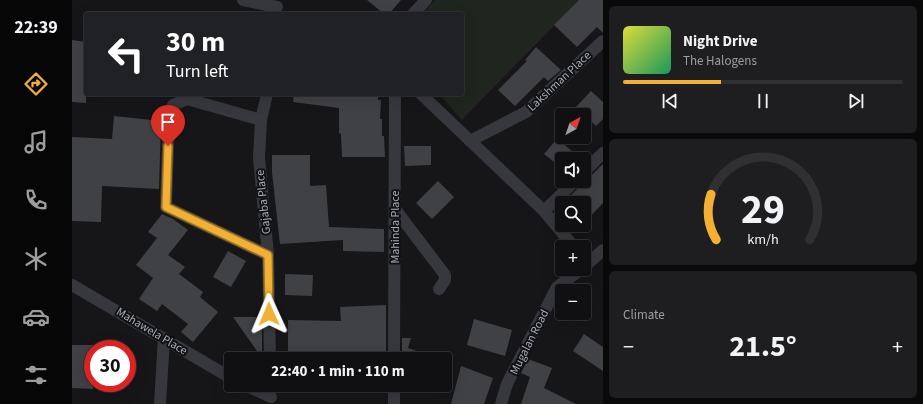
<!DOCTYPE html>
<html lang="en">
<head>
<meta charset="utf-8">
<style>
	:root { --surface:#101012; --page:#1e1e20; --text:#f1f3f6; --muted:#9c9d9f; --line:#303032; --accent:#f2b134 }
	body { margin:0; font-family:"Source Sans 3",sans-serif; background:var(--page); color:var(--text); height:100vh; display:flex; flex-direction:column; font-size:15px; white-space:nowrap }
	* { box-sizing:border-box; margin:0 }
	p { font-size:13px; color:var(--muted) }
	.icon { flex:none; width:22px; height:22px; fill:none; stroke:currentColor; stroke-width:2; stroke-linecap:round; stroke-linejoin:round }
	.map { position:relative; flex:1; overflow:hidden }
	.drawer { display:flex; flex-direction:column; gap:6px; padding:6px; background:#09090a; width:320px }
	.drawer>* { flex:none }
	.banner { position:absolute; left:12px; top:12px; width:380px; height:84px; border-radius:4px; box-shadow:0 4px 16px #0002,0 0 0 1px var(--line); background:#202124; color:#fff; overflow:hidden }
	.needle { width:26px; rotate:40deg }
	.fabs { position:absolute; left:483px; top:108px; display:grid; gap:8px }
	.fabs a { display:grid; place-items:center; width:36px; height:36px; border-radius:4px; background:var(--surface); box-shadow:0 4px 16px #0002,0 0 0 1px var(--line); font-size:20px }
	.speed { position:absolute; left:12px; top:340px; display:flex; gap:8px; font-size:20px; font-weight:700; text-align:center }
	.speed>* { display:grid; place-content:center; width:52px; height:52px; border-radius:50%; background:var(--surface); box-shadow:0 4px 16px #0002,0 0 0 1px var(--line); line-height:1 }
	.speed .limit { border:6px solid #d22; background:#fff; color:#111 }
	.pin { position:absolute; display:grid; place-items:center; width:34px; height:34px; color:#fff; margin:-41px -17px; border-radius:50% 50% 50% 0; rotate:-45deg; box-shadow:0 0 4px #0007 }
	.pin .icon { rotate:45deg }
	.me { position:absolute; width:44px; margin:-22px; rotate:359deg; stroke-linejoin:round; filter:drop-shadow(0 0 3px #0008) }
	.turn { display:flex; align-items:center; gap:14px; height:84px; padding:0 16px; font-size:18px }
	.turn .icon { width:52px; height:52px; stroke-width:2.5 }
	.turn b { display:block; font-size:28px; line-height:34px }
	.big { font-size:30px; font-weight:700; line-height:1.1 }
	.drawer .tile { flex:1; display:flex; flex-direction:column; justify-content:center; gap:6px; min-width:0; padding:0 14px; border-radius:6px; background:var(--page) }
	.drawer .dial { align-items:center; gap:0 }
	.dial svg { height:104px; overflow:visible; fill:none; stroke:var(--line); stroke-width:7; stroke-linecap:round; text-anchor:middle }
	.dial text { fill:var(--text); stroke:none }
	.song { display:flex; align-items:center; gap:12px }
	.cover { width:48px; height:48px; border-radius:6px; background:linear-gradient(135deg,hsl(60 70% 55%),hsl(150 70% 35%)) }
	.played { height:4px; border-radius:2px; background:linear-gradient(90deg,var(--accent) 35%,var(--line) 35%) }
	.keys { display:flex; justify-content:space-around; direction:ltr }
	.heat { display:flex; justify-content:space-between; align-items:center; font-size:22px; direction:ltr }
	.trip { position:absolute; left:152px; top:352px; width:228px; height:40px; border-radius:4px; background:var(--surface); box-shadow:0 4px 16px #0002,0 0 0 1px var(--line); font-weight:700; line-height:40px; text-align:center }
	main { display:flex; flex:1; min-height:0 }
	.tab-bar { display:flex; flex-direction:column; width:72px; justify-content:space-around; align-items:center; background:#060607; color:var(--muted) }
	.tab-bar .icon { width:28px; height:28px }
	.tab-bar .selected { color:var(--accent) }
	.tab-bar b { font-size:18px; color:var(--text) }
	.map>svg:first-child { display:block }
	.green { fill:#1e261f }
	.building { fill:#404145 }
	.lines { fill:none; stroke-linecap:round; stroke-linejoin:round }
	.minor { stroke:#37383d; stroke-width:12 }
	.route-casing { stroke:#9d7322; stroke-width:10 }
	.route { stroke:#f2b134; stroke-width:7 }
	.labels { text-anchor:middle; stroke-width:4; stroke-linejoin:round; paint-order:stroke }
	.street-label { font-size:12px; fill:#a8adb8; stroke:#111113 }
</style>
</head>
<body>
<main>
<nav class="tab-bar">
<b>22:39</b>
<svg class="icon selected" aria-label="directions" viewBox="0 0 24 24"><path d="M12 3l9 9-9 9-9-9zM9 14v-3h6M13 9l2 2-2 2"/></svg>
<svg class="icon" aria-label="music" viewBox="0 0 24 24"><path d="M9 18V5l10-2v13"/><circle cx="6" cy="18" r="3"/><circle cx="16" cy="16" r="3"/></svg>
<svg class="icon" aria-label="phone" viewBox="0 0 24 24"><path d="M5 4h4l2 5-3 2q2 4 5 5l2-3 5 2v4C11 20 4 13 5 4z"/></svg>
<svg class="icon" aria-label="climate" viewBox="0 0 24 24"><path d="M12 3v18M4 7l16 10M4 17L20 7"/></svg>
<svg class="icon" aria-label="car" viewBox="0 0 24 24"><path d="M5 17H2v-5l4-1 3-4h7l3 4 3 1v5h-3M9 17h6M6 11h13"/><circle cx="7" cy="17" r="2"/><circle cx="17" cy="17" r="2"/></svg>
<svg class="icon" aria-label="filters" viewBox="0 0 24 24"><path d="M4 7h16M4 17h16"/><circle cx="9" cy="7" r="2"/><circle cx="15" cy="17" r="2"/></svg>
</nav>
<div class="map">
<svg width="531" height="404" viewBox="0 0 531 404">
	<rect width="100%" height="100%" fill="#161618"/>
	<path class="green" d="M363 0H507L390 120 367 94H390V14H350Z"/>
	<g class="building">
		<path d="M295 0H329L317 14H312Z"/>
		<path d="M507 0H531V33L525 27 505 47 482 25Z"/>
		<path d="M0 40 14 42V103L0 102Z"/>
		<path d="M464 47 489 70 476 81 472 77 443 106 426 90 455 61 453 60Z"/>
		<path d="M519 91 531 102V119L524 126 504 107Z"/>
		<path d="M222 94H306V100H309L308 119H310V136H312L313 157H270L269 134 267 133V108L221 102Z"/>
		<path d="M42 116 89 121 87 189 30 186 29 222 0 221V137L40 139Z"/>
		<path d="M485 139 510 159H490V168L472 154Z"/>
		<path d="M332 146H359V165L333 166Z"/>
		<path d="M200 155H238V186L254 185 257 227 312 229V252L271 251V240L208 244 200 172Z"/>
		<path d="M531 164V203L512 223V203H501L496 198Z"/>
		<path d="M366 181 382 197 360 219 344 203Z"/>
		<path d="M90 214 101 219 116 230 96 255 113 267 107 274 131 292 128 297 146 312 121 342 109 332 116 324 90 304 85 311 67 299 81 278 64 265 85 238 76 232Z"/>
		<path d="M156 251 174 261 159 287 141 277Z"/>
		<path d="M213 274 241 275 240 296 213 295Z"/>
		<path d="M314 305V358H264V359H216V320L269 321 268 307Z"/>
		<path d="M161 317H190V358Z"/>
		<path d="M402 319 440 330 433 356 395 345Z"/>
		<path d="M512 334 531 347V371L501 351Z"/>
		<path d="M330 338H339L336 348 362 357 361 359H330Z"/>
		<path d="M0 345H21V389L0 388Z"/>
		<path d="M456 359 480 368 472 388 504 404H449L458 377 449 373Z"/>
		<path d="M389 366 421 378 412 404H379Z"/>
	</g>
	<g class="lines">
		<g class="minor">
			<path d="M171 0 205 7"/>
			<path d="M341 14 354 0"/>
			<path d="M195 94 189 120 187 158 196 255 198 359"/>
			<path d="M349 94 472 211 502 247"/>
			<path d="M189 120 115 99 101 105 97 115 94 207 196 255"/>
			<path d="M398 141 454 112 531 41"/>
			<path d="M512 172 531 153"/>
			<path d="M323 209 373 275V280L367 289"/>
			<path d="M472 211 503 181"/>
			<path d="M512 267 531 250"/>
			<path d="M0 285 159 378"/>
			<path d="M322 359 323 94"/>
			<path d="M173 385 199 397"/>
			<path d="M88 404 92 338"/>
			<path d="M322 404V385"/>
			<path d="M429 404 435 384 485 287 510 269"/>
		</g>
	</g>
	<g class="lines">
		<g class="route-casing">
			<path id="route" d="M96 146 94 207 196 255 197 314"/>
		</g>
		<use href="#route" class="route"/>
	</g>
	<g class="labels">
		<g class="street-label">
			<text transform="translate(487 81) rotate(-43)" y="4">Lakshman Place</text>
			<text transform="translate(191 202) rotate(-96)" y="4">Gajaba Place</text>
			<text transform="translate(323 227) rotate(-90)" y="4">Mahinda Place</text>
			<text transform="translate(80 331) rotate(31)" y="4">Mahawela Place</text>
			<text transform="translate(457 342) rotate(-63)" y="4">Mugalan Road</text>
		</g>
	</g>
</svg>
<div class="fabs">
<a><svg class="needle" viewBox="-14 -14 28 28"><path d="M0-13l5 13h-10z" fill="#e53935"/><path d="M0 13l5-13h-10z" fill="#9c9d9f"/></svg></a>
<a><svg class="icon" aria-label="sound" viewBox="0 0 24 24"><path d="M4 9h4l5-4v14l-5-4H4zM17 9q2 3 0 6"/></svg></a>
<a><svg class="icon" aria-label="search" viewBox="0 0 24 24"><circle cx="10" cy="10" r="6"/><path d="M15 15l6 6"/></svg></a>
<a>+</a>
<a>−</a>
</div>
<div class="speed"><div class="limit">30</div></div>
<div class="pin" style="left:96px;top:146px;background:#d93025"><svg class="icon" aria-label="arrive" viewBox="0 0 24 24"><path d="M6 21V4h12l-3 4 3 4H6"/></svg></div>
<svg class="me" style="left:197px;top:314px" viewBox="-20 -20 40 40"><path d="M0-17L14 15 0 8-14 15z" fill="#f2b134" stroke="#fff" stroke-width="4"/></svg>
<div class="trip">22:40 · 1 min · 110 m</div>
<div class="banner">
<div class="turn"><svg class="icon" aria-label="left" viewBox="0 0 24 24"><path d="M17 20v-9H6M10 6l-5 5 5 5"/></svg><div><b>30 m</b>Turn left</div></div>
</div>
</div>
<section class="drawer">
<div class="tile">
<div class="song"><i class="cover"></i><div><b>Night Drive</b><p>The Halogens</p></div></div>
<div class="played"></div>
<div class="keys"><svg class="icon" aria-label="previous" viewBox="0 0 24 24"><path d="M18 5L8 12l10 7zM5 5v14"/></svg><svg class="icon" aria-label="pause" viewBox="0 0 24 24"><path d="M8 5v14M16 5v14"/></svg><svg class="icon" aria-label="next" viewBox="0 0 24 24"><path d="M6 5l10 7-10 7zM19 5v14"/></svg></div>
</div>
<div class="tile dial"><svg viewBox="0 0 100 80">
<path d="M14 69A42 42 0 1 1 86 69"/>
<path d="M14 69A42 42 0 0 1 10 34" stroke="#f2b134"/>
<text x="50" y="56" font-size="32" font-weight="700">29</text>
<text x="50" y="72" font-size="11">km/h</text>
</svg></div>
<div class="tile"><p>Climate</p>
<div class="heat"><a>−</a><b class="big">21.5°</b><a>+</a></div>
</div>
</section>
</main>
</body>
</html>
